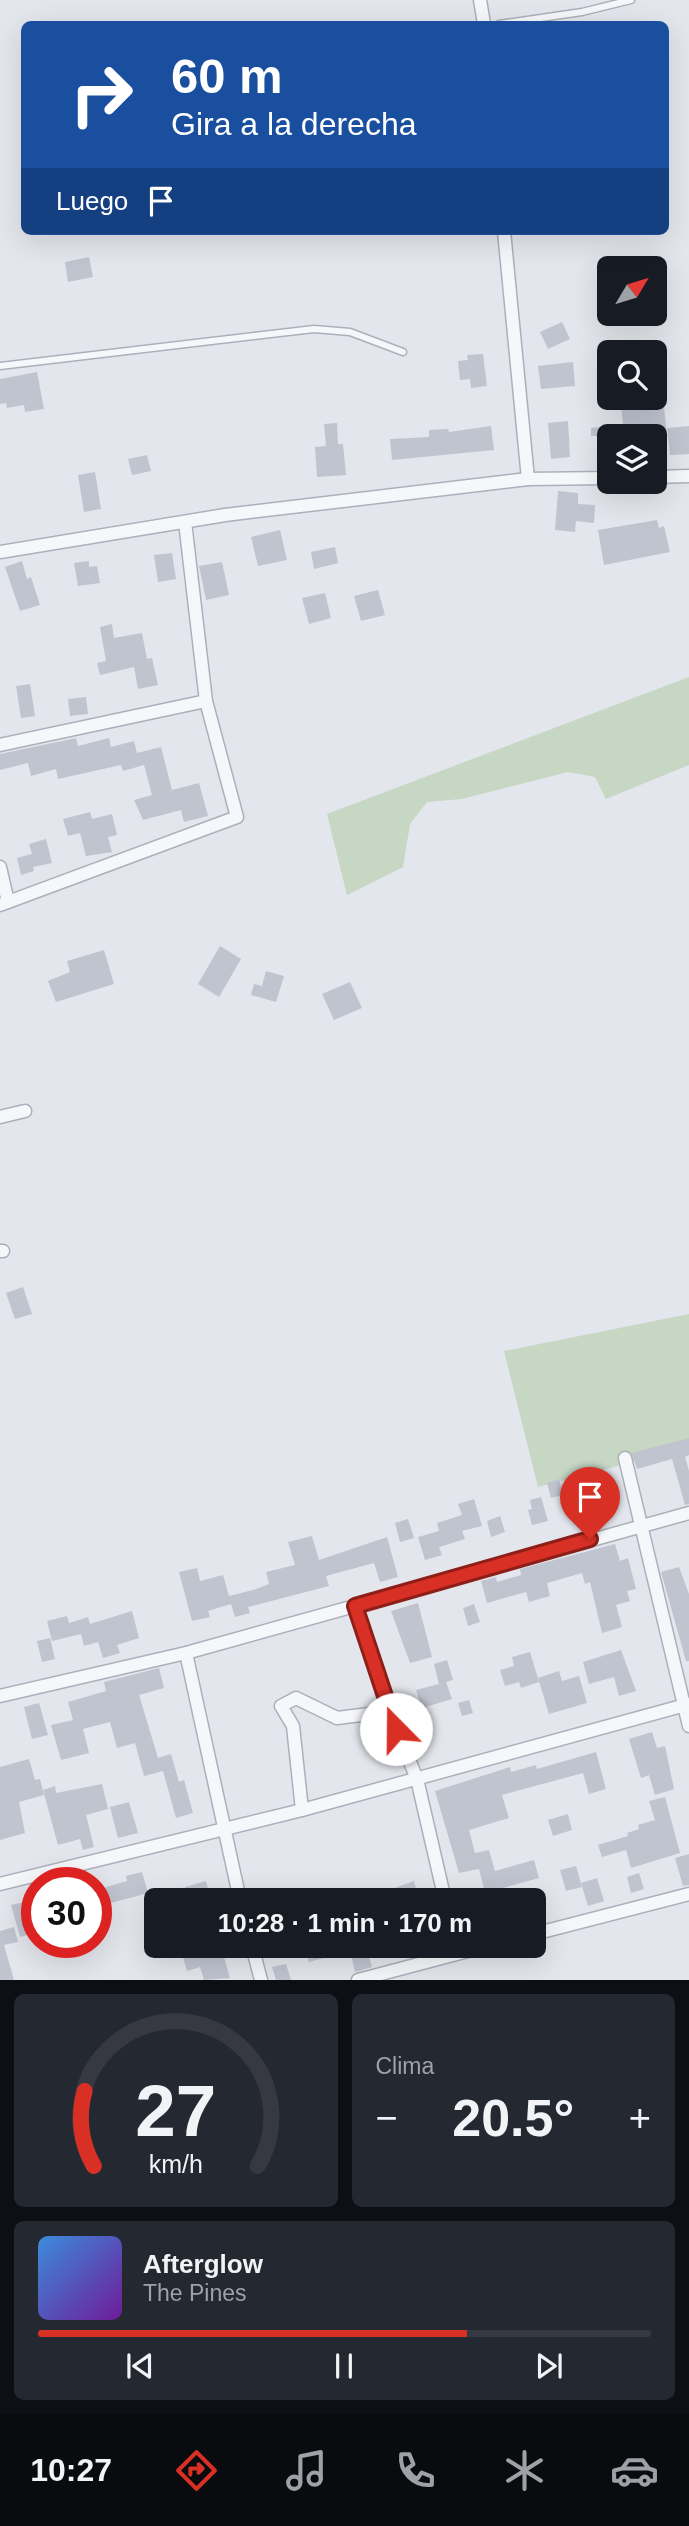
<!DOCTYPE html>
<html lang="es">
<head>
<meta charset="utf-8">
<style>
	:root { --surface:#171b24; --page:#242831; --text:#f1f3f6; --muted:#9ea1a6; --line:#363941; --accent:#d93025 }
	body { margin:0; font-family:Arial,sans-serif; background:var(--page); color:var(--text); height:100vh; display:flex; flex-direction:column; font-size:26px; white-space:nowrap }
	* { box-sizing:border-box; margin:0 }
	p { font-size:23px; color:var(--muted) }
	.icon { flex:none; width:38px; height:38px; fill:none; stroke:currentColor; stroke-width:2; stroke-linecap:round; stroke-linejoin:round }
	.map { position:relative; height:1980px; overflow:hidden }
	.panel { display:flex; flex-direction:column; gap:14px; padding:14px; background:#0d0f14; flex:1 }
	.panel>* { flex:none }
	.top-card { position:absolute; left:21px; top:21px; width:648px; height:214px; border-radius:10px; box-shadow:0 7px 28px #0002; background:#1a4fa0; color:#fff; overflow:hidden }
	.needle { width:46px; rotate:52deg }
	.controls { position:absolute; left:597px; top:256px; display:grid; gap:14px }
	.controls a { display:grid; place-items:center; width:70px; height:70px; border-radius:10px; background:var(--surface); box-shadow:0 7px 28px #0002; font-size:35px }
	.speed { position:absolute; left:21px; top:1867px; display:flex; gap:14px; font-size:35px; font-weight:700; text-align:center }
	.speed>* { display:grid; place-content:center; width:91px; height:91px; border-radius:50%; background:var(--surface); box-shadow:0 7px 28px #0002; line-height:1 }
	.speed .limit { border:10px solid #d22; background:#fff; color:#111 }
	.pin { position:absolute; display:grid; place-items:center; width:60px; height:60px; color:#fff; margin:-72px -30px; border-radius:50% 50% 50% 0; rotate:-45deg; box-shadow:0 0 7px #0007 }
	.pin .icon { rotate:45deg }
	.me { position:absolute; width:77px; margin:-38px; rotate:338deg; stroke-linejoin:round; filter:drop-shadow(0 0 5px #0008) }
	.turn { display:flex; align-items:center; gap:24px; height:147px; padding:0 35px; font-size:32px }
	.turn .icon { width:91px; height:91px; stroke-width:2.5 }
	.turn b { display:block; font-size:49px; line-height:60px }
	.then { display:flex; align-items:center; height:66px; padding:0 35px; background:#0003; gap:14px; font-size:26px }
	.big { font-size:52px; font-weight:700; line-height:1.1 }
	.panel .tile { flex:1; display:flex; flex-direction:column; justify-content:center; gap:10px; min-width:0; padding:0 24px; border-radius:10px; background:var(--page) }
	.panel .dial { align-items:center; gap:0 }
	.dial svg { height:182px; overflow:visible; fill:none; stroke:var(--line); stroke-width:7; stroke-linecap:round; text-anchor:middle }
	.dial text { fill:var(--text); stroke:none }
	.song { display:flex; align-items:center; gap:21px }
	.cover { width:84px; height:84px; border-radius:10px; background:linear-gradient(135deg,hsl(210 70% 55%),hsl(280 70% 35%)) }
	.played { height:7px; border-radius:4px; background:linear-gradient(90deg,var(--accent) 70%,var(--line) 70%) }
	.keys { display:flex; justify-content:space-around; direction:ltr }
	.heat { display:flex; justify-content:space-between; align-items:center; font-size:38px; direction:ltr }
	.panel .tiles { flex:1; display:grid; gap:14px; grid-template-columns:1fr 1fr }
	.tile:last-child { grid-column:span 2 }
	.trip { position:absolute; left:144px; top:1888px; width:402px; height:70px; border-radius:10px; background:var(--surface); box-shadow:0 7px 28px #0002; font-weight:700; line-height:70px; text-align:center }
	.tabs { display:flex; height:112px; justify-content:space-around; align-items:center; background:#090b0e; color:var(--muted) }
	.tabs .icon { width:49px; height:49px }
	.tabs .selected { color:var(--accent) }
	.tabs b { font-size:32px; color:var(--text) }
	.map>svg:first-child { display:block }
	.green { fill:#c6d7c4 }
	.building { fill:#c0c4cf }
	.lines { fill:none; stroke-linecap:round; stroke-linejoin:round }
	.service-casing { stroke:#abb0ba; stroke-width:9 }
	.minor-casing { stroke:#abb0ba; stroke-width:15 }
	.service { stroke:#f6f7fa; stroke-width:6 }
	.minor { stroke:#f6f7fa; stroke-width:12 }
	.route-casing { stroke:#8d1f18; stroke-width:18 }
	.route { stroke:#d93025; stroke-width:12 }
</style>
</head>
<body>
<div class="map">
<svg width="689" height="1980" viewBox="0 0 689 1980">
	<rect width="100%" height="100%" fill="#e3e6ec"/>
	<g class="green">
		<path d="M689 677V765L606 799 595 777 568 772 462 799 427 802 410 824 403 867 347 895 327 814Z"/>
		<path d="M689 1314V1447L538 1487 504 1351Z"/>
	</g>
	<g class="building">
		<path d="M89 257 93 277 68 282 65 262Z"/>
		<path d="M562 322 570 339 548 349 540 332Z"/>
		<path d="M483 354 487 386 471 388 470 379 460 380 458 361 468 360 467 355Z"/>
		<path d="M573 362 575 386 541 389 538 366Z"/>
		<path d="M37 372 44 409 25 412 24 405 7 408 6 403 0 404V379Z"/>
		<path d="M620 397H663L667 436H591V428L623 424Z"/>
		<path d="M568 421 570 457 551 459 548 423Z"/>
		<path d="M337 423 338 444H343L346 475 317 477 315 447 326 446 324 424Z"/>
		<path d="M491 426 494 450 392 460 390 439 429 437V430L448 429 449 432Z"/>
		<path d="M689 426V454L670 455 667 428Z"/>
		<path d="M147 455 151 471 132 475 128 459Z"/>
		<path d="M95 472 101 509 84 512 78 475Z"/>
		<path d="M558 491 578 493V504L595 505 594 523 576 521 575 532 555 530Z"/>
		<path d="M657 520 659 528 664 526 670 552 604 565 598 530Z"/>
		<path d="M280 530 287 560 258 566 251 537Z"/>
		<path d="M335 547 338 563 314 569 311 552Z"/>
		<path d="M172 553 176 579 158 582 154 555Z"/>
		<path d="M22 561 27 579 31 577 40 605 20 611 5 567Z"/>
		<path d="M89 561V567L97 566 100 583 78 586 74 563Z"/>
		<path d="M222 562 229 595 206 600 199 566Z"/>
		<path d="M378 590 385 615 361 621 354 596Z"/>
		<path d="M325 593 331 618 309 624 302 598Z"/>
		<path d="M112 624 114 638 142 633 147 659 152 658 158 685 138 689 134 667 100 675 97 663 106 661 100 627Z"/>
		<path d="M30 684 35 716 21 718 16 686Z"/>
		<path d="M86 697 88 714 70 716 68 699Z"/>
		<path d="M76 738 78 746 109 738 111 747 134 741 137 753 161 747 172 790 199 783 208 816 184 822 181 810 143 820 134 800 152 795 144 765 123 771 121 765 58 779 56 769 31 776 28 763 0 770V754Z"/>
		<path d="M90 812 92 819 112 814 117 835 108 837 112 852 86 856 80 833 68 836 63 819Z"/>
		<path d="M46 839 52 863 33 867 34 871 21 875 17 858 32 854 29 844Z"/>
		<path d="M220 946 241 959 219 997 198 984Z"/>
		<path d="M104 950 114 984 56 1002 48 981 70 972 67 961Z"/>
		<path d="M266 971 284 976 276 1002 251 995 254 984 262 986Z"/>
		<path d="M350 982 362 1008 334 1020 322 994Z"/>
		<path d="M23 1287 32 1314 15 1319 6 1293Z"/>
		<path d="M689 1438V1455L685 1457 689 1471V1504L685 1505 672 1459 637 1469 632 1453Z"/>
		<path d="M602 1475 612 1509 576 1518 568 1490 588 1485 586 1479Z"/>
		<path d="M559 1479 563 1495 551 1498 547 1483Z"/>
		<path d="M541 1497 548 1521 532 1525 528 1510 532 1509 530 1500Z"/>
		<path d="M474 1499 482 1526 462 1531 465 1539 439 1547 442 1555 425 1560 418 1537 439 1531 437 1523 462 1515 458 1504Z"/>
		<path d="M500 1516 505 1532 491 1537 487 1521Z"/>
		<path d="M408 1519 414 1538 400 1542 395 1523Z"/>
		<path d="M312 1536 319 1560 387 1537 398 1577 380 1582 374 1563 326 1576 329 1586 248 1607 250 1613 235 1617 231 1604 208 1611 210 1617 192 1621 179 1572 197 1568 200 1581 223 1575 229 1596 253 1590 269 1584 266 1572 295 1565 288 1542Z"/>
		<path d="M615 1544 620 1561 628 1558 636 1589 627 1591 630 1601 616 1605 622 1627 602 1633 590 1582 585 1584 582 1573 547 1583 550 1596 529 1602 526 1592 487 1603 481 1581 496 1577 497 1582 521 1575 520 1569Z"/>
		<path d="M679 1567 689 1594V1661H686L661 1572Z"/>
		<path d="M418 1603 432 1657 410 1663 391 1611Z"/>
		<path d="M474 1604 480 1622 468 1626 463 1608Z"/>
		<path d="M132 1611 139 1638 117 1645 120 1653 103 1658 98 1642 84 1646 81 1634 52 1641 47 1621 67 1616 69 1623 88 1617 90 1624Z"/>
		<path d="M50 1638 55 1659 42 1662 37 1641Z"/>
		<path d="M621 1650 636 1691 619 1696 614 1677 589 1684 583 1662Z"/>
		<path d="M530 1652 539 1682 521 1688 519 1682 505 1686 500 1670 514 1666 512 1657Z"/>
		<path d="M447 1660 453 1680 446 1682 452 1699 422 1708 416 1690 439 1684 434 1664Z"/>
		<path d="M159 1668 164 1688 139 1695 158 1758 171 1754 179 1782 184 1780 193 1813 176 1818 163 1771 144 1776 135 1743 117 1748 110 1722 83 1729 89 1753 61 1760 51 1725 73 1720 68 1702 106 1691 104 1682Z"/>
		<path d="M559 1671 562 1681 579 1676 587 1703 549 1714 538 1678Z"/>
		<path d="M469 1700 473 1713 462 1716 458 1703Z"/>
		<path d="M39 1703 48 1735 32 1739 24 1707Z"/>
		<path d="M652 1732 657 1748 665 1746 674 1789 655 1795 649 1775 641 1778 629 1739Z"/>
		<path d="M596 1752 606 1789 589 1794 583 1773 502 1795 509 1818 469 1830 475 1853 489 1850 495 1871 534 1860 539 1878 485 1893 479 1869 459 1873 435 1791 510 1767 511 1772 536 1765 537 1769Z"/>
		<path d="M29 1759 35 1780 40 1779 44 1795 19 1802 25 1833 0 1840V1767Z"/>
		<path d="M102 1784 108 1809 86 1815 94 1847 83 1850 80 1839 58 1845 43 1790 55 1786 56 1793Z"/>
		<path d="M665 1797 680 1853 631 1868 626 1850 602 1857 598 1845 628 1836 627 1833 639 1829 638 1825 655 1820 649 1801Z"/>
		<path d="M129 1802 138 1833 118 1838 110 1807Z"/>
		<path d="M568 1814 572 1830 553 1836 548 1820Z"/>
		<path d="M689 1854V1885L683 1886 675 1858Z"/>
		<path d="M576 1866 582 1887 566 1891 560 1870Z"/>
		<path d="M142 1872 148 1893 96 1907V1890L127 1881 126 1876Z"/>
		<path d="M639 1873 644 1889 631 1893 627 1877Z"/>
		<path d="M597 1878 604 1901 588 1906 581 1883Z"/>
		<path d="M206 1881 211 1900H189L185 1887Z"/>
		<path d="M414 1881 419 1900H370V1897Z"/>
		<path d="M24 1902 31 1934 20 1937 11 1905Z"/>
		<path d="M14 1927 18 1942 4 1945 14 1980H0V1931Z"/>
		<path d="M305 1946H366L372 1967 355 1972 350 1951 309 1962Z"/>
		<path d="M404 1946H440L441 1949 407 1958Z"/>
		<path d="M221 1947 230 1978 204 1980 200 1967 187 1971 183 1957Z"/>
		<path d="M286 1964 291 1980H276L272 1967Z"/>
	</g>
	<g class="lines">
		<g class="service-casing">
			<g id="service">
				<path d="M499 24 582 12 631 0"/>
				<path d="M0 366 314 329 350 332 403 352"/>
			</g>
		</g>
		<g class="minor-casing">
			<g id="minor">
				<path d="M480 0 484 24"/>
				<path d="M504 231 528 479"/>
				<path d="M654 477 689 476"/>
				<path d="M0 552 225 515 528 479 609 478"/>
				<path d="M0 745 206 701"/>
				<path d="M0 867 8 902"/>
				<path d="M0 905 237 817 206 701 185 522"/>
				<path d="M0 1117 25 1111"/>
				<path d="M0 1251H3"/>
				<path d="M625 1458 689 1726"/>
				<path d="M355 1606 386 1704 417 1779 445 1900"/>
				<path d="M186 1653 240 1900"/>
				<path d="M0 1696 186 1653 689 1513"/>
				<path d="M302 1810 293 1726 281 1706 296 1698 337 1718 377 1713 386 1704"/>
				<path d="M0 1884 302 1810 689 1704"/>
				<path d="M534 1934 689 1894"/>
				<path d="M252 1946 261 1980"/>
				<path d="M358 1980 487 1946"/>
			</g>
		</g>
		<use href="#service" class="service"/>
		<use href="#minor" class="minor"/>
	</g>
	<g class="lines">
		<g class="route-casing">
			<path id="route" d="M396 1729 355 1606 590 1539"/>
		</g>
		<use href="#route" class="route"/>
	</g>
</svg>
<div class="controls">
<a><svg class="needle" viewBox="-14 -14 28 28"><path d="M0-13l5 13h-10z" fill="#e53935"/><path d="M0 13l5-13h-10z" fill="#9ea1a6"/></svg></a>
<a><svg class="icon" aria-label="search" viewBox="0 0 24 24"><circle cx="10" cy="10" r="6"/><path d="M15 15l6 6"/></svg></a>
<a><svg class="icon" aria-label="layers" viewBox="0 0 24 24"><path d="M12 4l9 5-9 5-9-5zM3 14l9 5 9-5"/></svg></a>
</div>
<div class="speed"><div class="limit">30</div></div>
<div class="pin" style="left:590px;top:1539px;background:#d93025"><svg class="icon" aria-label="arrive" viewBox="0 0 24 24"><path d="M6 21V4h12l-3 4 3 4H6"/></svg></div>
<svg class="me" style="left:396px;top:1729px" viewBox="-20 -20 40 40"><circle r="19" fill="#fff"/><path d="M0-13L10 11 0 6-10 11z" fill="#d93025"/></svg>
<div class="trip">10:28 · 1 min · 170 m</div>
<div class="top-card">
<div class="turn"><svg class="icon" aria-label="right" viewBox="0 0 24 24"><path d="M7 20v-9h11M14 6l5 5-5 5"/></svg><div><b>60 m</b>Gira a la derecha</div></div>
<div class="then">Luego<svg class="icon" aria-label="arrive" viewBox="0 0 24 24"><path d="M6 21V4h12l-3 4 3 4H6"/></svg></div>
</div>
</div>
<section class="panel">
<div class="tiles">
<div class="tile dial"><svg viewBox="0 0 100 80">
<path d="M14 69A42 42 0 1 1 86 69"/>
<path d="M14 69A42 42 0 0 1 10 36" stroke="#d93025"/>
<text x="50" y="56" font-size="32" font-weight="700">27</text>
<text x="50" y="72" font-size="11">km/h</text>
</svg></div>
<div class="tile"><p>Clima</p>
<div class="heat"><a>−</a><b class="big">20.5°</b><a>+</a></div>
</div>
<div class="tile">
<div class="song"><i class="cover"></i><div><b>Afterglow</b><p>The Pines</p></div></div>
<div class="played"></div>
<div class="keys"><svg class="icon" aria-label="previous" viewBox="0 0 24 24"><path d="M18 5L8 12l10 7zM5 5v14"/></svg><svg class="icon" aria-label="pause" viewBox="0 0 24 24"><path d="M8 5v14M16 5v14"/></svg><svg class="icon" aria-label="next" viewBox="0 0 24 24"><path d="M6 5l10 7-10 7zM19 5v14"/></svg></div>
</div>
</div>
</section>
<nav class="tabs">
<b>10:27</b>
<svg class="icon selected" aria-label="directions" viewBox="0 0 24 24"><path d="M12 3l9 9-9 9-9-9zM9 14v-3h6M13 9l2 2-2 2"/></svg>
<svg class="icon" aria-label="music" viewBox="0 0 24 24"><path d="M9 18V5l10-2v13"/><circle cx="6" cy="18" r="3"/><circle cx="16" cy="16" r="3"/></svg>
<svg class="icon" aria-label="phone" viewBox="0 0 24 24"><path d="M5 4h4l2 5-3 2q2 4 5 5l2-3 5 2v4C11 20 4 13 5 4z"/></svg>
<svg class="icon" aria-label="climate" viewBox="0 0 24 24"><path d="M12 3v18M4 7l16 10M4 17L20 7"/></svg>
<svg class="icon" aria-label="car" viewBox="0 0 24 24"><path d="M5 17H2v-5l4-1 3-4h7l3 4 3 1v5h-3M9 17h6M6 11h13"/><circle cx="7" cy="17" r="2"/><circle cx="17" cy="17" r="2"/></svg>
</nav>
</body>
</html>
